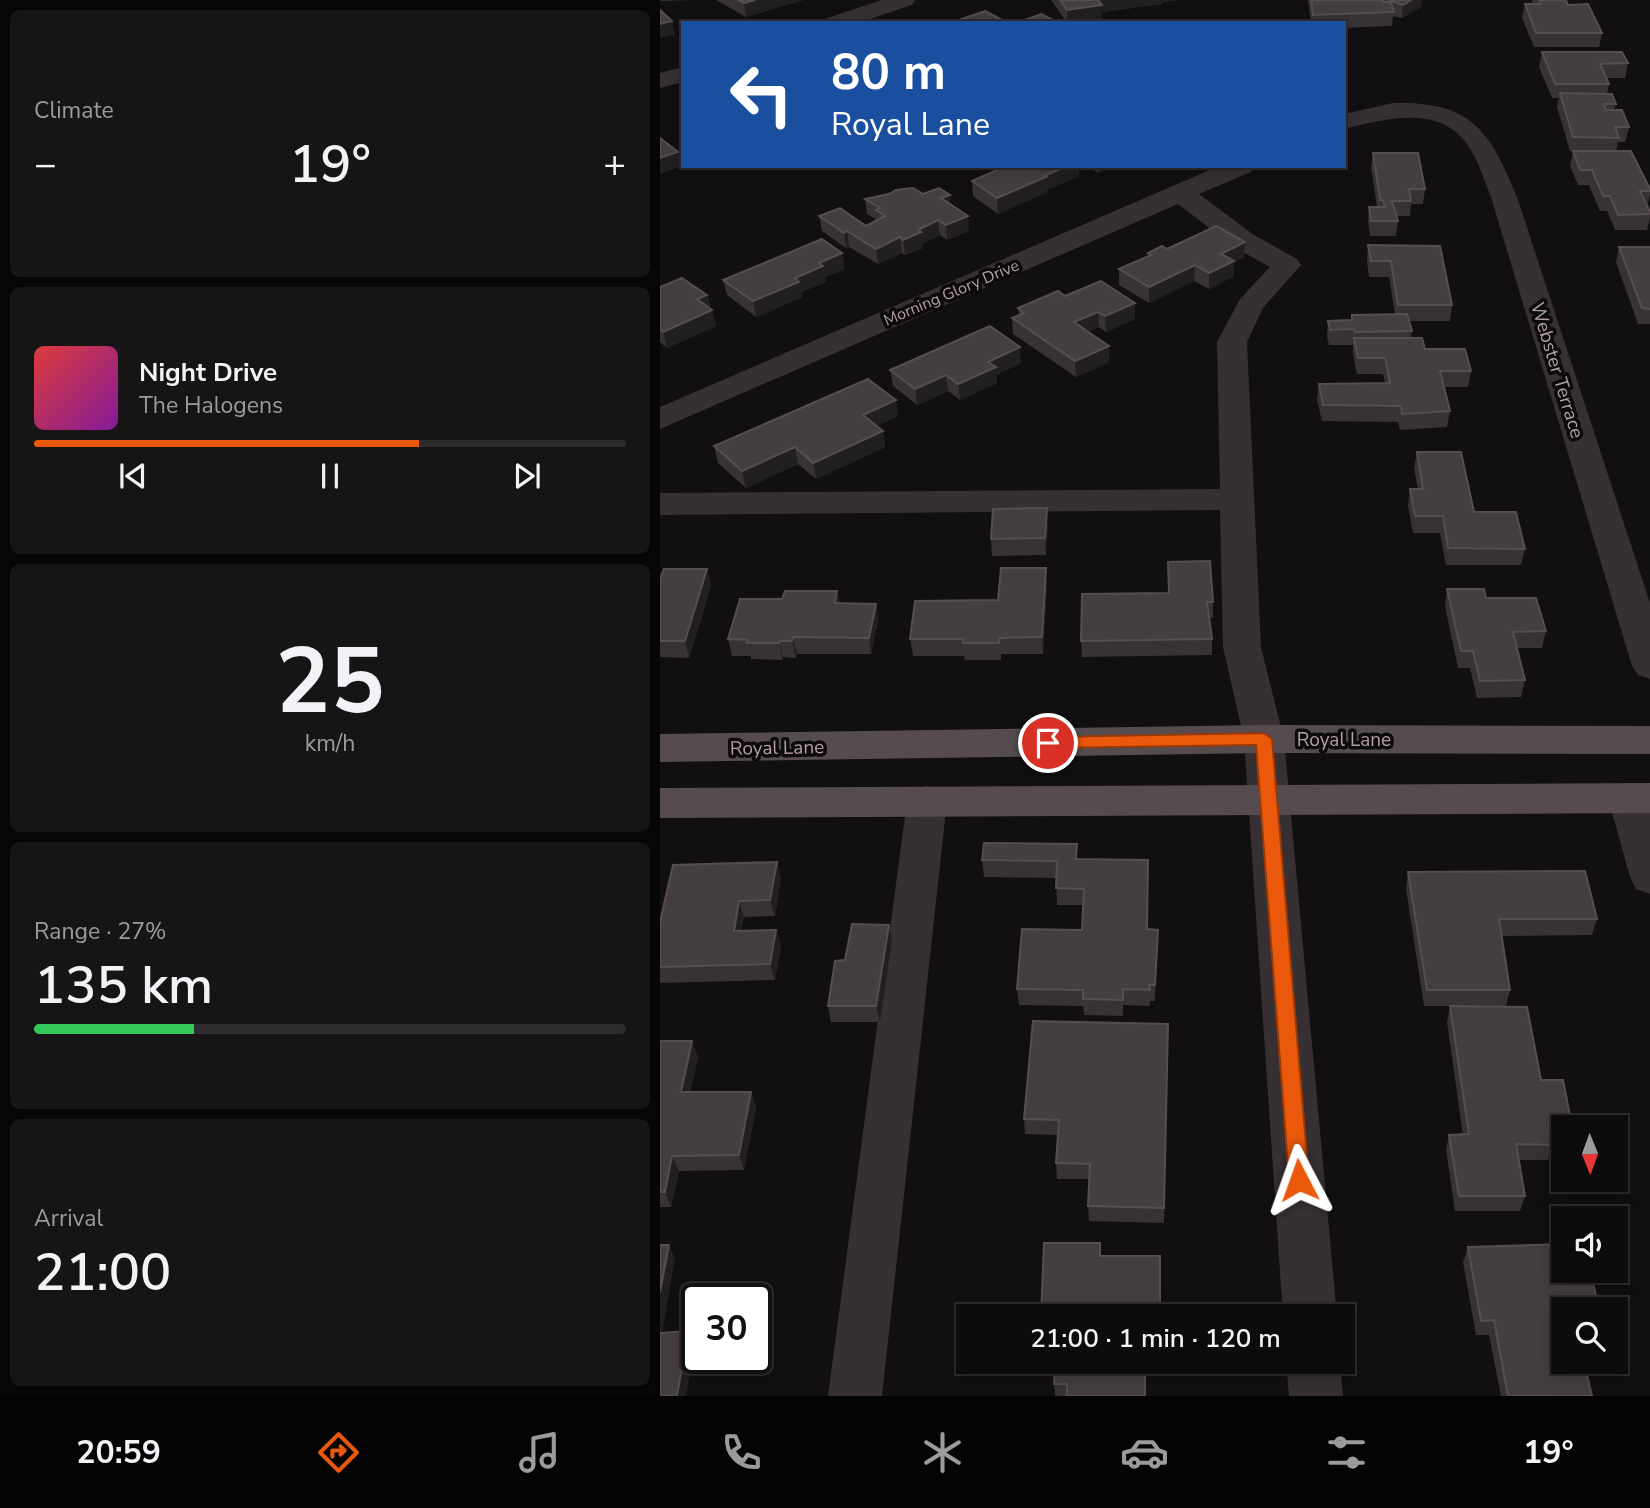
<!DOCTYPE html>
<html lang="en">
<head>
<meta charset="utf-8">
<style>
	:root { --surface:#0d0b0c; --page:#161415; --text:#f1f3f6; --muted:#9a9b9d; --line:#2d2b2d; --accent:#ea580c }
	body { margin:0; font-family:"Nunito Sans",sans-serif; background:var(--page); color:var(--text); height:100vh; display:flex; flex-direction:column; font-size:26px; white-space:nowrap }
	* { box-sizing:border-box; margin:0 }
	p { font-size:23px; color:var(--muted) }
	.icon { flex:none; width:38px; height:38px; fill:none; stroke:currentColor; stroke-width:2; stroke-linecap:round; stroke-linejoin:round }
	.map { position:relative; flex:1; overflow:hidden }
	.drawer { display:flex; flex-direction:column; gap:10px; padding:10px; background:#070607; width:660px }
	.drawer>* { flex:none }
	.hud { position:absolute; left:21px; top:21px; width:665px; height:147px; border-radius:0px; box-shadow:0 4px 18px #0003,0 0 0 2px var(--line); background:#1a4fa0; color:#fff; overflow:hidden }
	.needle { width:46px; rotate:179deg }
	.buttons { position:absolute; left:891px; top:1115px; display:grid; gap:14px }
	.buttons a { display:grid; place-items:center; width:77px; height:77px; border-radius:0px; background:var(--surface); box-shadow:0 4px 18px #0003,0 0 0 2px var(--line); font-size:35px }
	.speed { position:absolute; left:21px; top:1283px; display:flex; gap:14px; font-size:35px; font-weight:700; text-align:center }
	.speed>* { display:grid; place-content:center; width:91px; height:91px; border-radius:50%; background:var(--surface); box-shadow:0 4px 18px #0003,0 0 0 2px var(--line); line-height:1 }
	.speed .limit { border:4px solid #111; border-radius:10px; background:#fff; color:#111 }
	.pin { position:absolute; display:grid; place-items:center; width:60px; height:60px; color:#fff; margin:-30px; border:4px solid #fff; border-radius:50%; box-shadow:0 2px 7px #0007 }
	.me { position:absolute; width:77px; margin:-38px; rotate:356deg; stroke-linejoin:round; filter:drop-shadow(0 0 5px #0008) }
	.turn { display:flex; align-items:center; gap:24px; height:147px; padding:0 35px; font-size:32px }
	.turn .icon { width:91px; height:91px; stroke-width:2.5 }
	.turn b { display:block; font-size:49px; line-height:60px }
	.big { font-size:52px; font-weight:600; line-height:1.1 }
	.drawer .card { flex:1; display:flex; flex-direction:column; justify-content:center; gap:10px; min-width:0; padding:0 24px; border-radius:10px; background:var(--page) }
	.drawer .dial { align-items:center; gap:0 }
	.dial b { font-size:91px; line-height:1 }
	.song { display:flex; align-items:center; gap:21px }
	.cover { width:84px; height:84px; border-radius:10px; background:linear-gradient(135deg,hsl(0 70% 55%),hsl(290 70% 35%)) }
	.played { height:7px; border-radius:4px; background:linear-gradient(90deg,var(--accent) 65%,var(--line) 65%) }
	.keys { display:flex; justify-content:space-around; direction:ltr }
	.heat { display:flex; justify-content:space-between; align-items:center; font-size:38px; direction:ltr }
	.charge { height:10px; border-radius:5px; background:linear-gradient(90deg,#34c759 27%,var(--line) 0) }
	.trip { position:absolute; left:296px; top:1304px; width:399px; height:70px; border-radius:0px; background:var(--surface); box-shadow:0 4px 18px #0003,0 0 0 2px var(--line); font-weight:600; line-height:70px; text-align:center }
	.menu { display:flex; height:112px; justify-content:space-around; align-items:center; background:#050405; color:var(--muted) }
	.menu .icon { width:49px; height:49px }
	.menu .on { color:var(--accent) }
	.menu b { font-size:32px; color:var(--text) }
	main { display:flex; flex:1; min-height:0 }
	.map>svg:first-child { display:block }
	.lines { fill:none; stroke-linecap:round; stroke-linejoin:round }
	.minor { fill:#363032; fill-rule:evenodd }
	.major { fill:#564c4f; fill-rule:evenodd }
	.wall { fill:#373234 }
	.shaded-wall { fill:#221f20 }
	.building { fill:#453e40; stroke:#564d50; stroke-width:2 }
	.route { fill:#ea580c; stroke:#983908; stroke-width:2 }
	.labels { text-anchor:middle; stroke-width:7; stroke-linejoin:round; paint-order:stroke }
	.far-street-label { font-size:16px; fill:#b49fa8; stroke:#0c0a0b }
	.street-label { font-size:19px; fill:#b49fa8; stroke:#0c0a0b }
</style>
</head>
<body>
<main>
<section class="drawer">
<div class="card"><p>Climate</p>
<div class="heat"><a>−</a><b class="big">19°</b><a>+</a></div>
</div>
<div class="card">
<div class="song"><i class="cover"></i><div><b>Night Drive</b><p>The Halogens</p></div></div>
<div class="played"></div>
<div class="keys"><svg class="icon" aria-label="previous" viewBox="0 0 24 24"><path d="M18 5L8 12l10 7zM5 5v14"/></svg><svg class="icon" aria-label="pause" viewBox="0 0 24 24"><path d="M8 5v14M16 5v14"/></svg><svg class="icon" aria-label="next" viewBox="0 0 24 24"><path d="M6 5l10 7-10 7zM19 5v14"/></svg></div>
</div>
<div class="card dial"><b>25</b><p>km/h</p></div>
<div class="card"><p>Range · 27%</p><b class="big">135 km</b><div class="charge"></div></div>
<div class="card"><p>Arrival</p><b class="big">21:00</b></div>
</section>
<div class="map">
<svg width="991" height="1396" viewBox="0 0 991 1396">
	<rect width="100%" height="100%" fill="#110f10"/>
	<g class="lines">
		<g class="minor">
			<path d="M222 0H255L252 5 198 23H164L167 18Z"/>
			<path d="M23 67V82L0 88V73Z"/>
			<path d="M733 103C811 101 830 130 857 197L991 606V679L978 675 972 666 831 197C824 180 819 162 809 147 781 103 725 119 684 129V114Z"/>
			<path d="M559 166H595L591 172 539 194 594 235 637 259 641 265 603 308 587 342 601 647 624 739 677 1316H623L584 739 563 647 560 510 0 515V493L560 489 557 342 580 299 610 267 574 247 518 204 0 429V407Z"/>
			<path d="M968 783 982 787 991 804V894L976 889 970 877 948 798 954 787Z"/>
			<path d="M267 786 281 790 287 801 222 1396H168L247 801 253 790Z"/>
			<path d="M626 1362H680L683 1396H629Z"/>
		</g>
		<g class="major">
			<path d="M604 725 991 726V754L604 753 0 762V734Z"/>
			<path d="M991 783V813L0 818V788Z"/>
		</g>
	</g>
	<g class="wall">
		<path d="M0 0H32L0 1Z"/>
		<path d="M56 0H143L86 17Z"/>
		<path d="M391 0H518L502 2V4L442 12V19L413 23H407Z"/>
		<path d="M648 0H762L761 7 742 18 733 16 732 26 684 28V23H651Z"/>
		<path d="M872 0H906L908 5 942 33 939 47H874L862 18 865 4H873Z"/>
		<path d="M882 52 968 63 965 78H947L949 84 947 94 956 104 954 110 969 127 965 142H958L956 151 991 191 987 206 991 214 987 230H955L947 211H940L929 185H918L910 166 913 151H910L897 107 899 98H892L879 67Z"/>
		<path d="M713 153 765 189 763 204H751L750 216H737L738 221 736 236H710L708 222 709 207H717L711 167Z"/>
		<path d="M346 166H418L419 176 387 190V192L338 214 313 196 312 181Z"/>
		<path d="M426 166H453L439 173Z"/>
		<path d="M263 194 291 205 309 231 287 240 280 235 262 244 263 248 245 255 242 253 218 264 189 247 186 248 162 231 159 216 206 226 217 220 207 214 205 199Z"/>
		<path d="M708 245 792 305 790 321H749L752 331 751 338 765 349 811 371 808 387H784L790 411 787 427 740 430 738 422 662 421 657 400 659 384 725 383 723 374H697L693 354V345H669L667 337 668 321 691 320 692 315 735 314 729 277H709L707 261Z"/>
		<path d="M959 247H991V324H978L956 262Z"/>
		<path d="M507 249 584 257 574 262V276L549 289 534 281 489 303 459 285V269L488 256V253Z"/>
		<path d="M185 269 165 277 166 282 141 292 142 297 96 317 67 295 63 280Z"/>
		<path d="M0 287 47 295 56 326 7 348 0 342Z"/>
		<path d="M405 296 475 319 446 332 439 327 428 332 449 346V362L416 377 353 334 352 318 359 315 358 308Z"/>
		<path d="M361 363 336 375 337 383 300 400 288 391 257 405 233 386 230 370Z"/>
		<path d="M238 416 217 426 223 431 225 447 156 479 138 464 86 488 58 463 54 446Z"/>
		<path d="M757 452 814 512 865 549 861 565H786L780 533H753L748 506 750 489H758L754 468Z"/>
		<path d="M388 525 386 555 332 556 331 539Z"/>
		<path d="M508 562 553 602V618H550L552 639V655L422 657 421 641 508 593Z"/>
		<path d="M47 569 51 586 29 658 0 657V579Z"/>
		<path d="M387 584 383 654H341V660H305L304 656H253L250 639 338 600Z"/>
		<path d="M787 589 826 598 886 631 882 648H857L865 680 861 697 817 698 810 668H798L785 606Z"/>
		<path d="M177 591 180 603 216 604 218 621 211 654H137L136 658 123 657V660L91 659V656H72L68 639 122 599Z"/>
		<path d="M418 859 487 929 498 930 495 1001H490V1006L463 1005V1016L424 1015 423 1006 359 1005 357 989 422 930 423 905H397L396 878 324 877 322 860Z"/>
		<path d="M748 872 937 919 932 935 842 936 850 990 846 1006H764L746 889Z"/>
		<path d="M121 878 115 916 84 917 81 930H116L121 946 115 980 0 983V922Z"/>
		<path d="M229 925 232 941 220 1022H171L168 1006 185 960Z"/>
		<path d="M790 1006 881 1080 912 1126V1127H903V1142H892L893 1145 888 1160H859L865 1196 860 1211H795L786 1150 789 1135H803L787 1022Z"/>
		<path d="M508 1024 504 1223 429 1221 428 1206 429 1179H397L396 1163 398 1135 365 1134 364 1119Z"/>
		<path d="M0 1041H32L38 1057 30 1092H91L96 1108 84 1170 19 1171 11 1207H0Z"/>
		<path d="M808 1247 938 1304 936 1309H903L932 1396H841L829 1335H816L803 1262Z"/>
		<path d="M388 1362H485V1396H395L394 1384 395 1366H389Z"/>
	</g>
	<g class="shaded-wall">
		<path d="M95 0H143L86 17 84 3Z"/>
		<path d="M438 0H518L502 2V4L442 12V19L407 23V10Z"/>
		<path d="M751 0H762L761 7 742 18 743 5Z"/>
		<path d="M12 21 15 35 0 38V24Z"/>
		<path d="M18 152 22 166 0 174V158Z"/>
		<path d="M407 166H418L419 176 387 190V192L338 214 337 198Z"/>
		<path d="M438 166H453L439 173Z"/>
		<path d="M290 195 291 210 281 198Z"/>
		<path d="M308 216 309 231 287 240 286 225Z"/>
		<path d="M278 220 280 235 262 244 263 248 245 255 243 240 258 230Z"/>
		<path d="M187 231 189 247 186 248 184 233Z"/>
		<path d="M240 237 242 253 218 264 216 249Z"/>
		<path d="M585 242 584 257 574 262V276L549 289V273L561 254Z"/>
		<path d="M182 253 185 269 165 277 166 282 141 292 142 297 96 317 93 301 135 278 159 263Z"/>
		<path d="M535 265 534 281 489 303V287Z"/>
		<path d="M47 295 50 311 37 299Z"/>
		<path d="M475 303V319L446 332 445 316Z"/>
		<path d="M52 310 56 326 7 348 3 332Z"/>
		<path d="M438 312 439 327 415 338 414 322Z"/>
		<path d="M449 346V362L416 377 415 361Z"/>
		<path d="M360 347 361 363 336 375 337 383 300 400 298 384 328 362Z"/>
		<path d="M286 375 288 391 257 405 255 389Z"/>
		<path d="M236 400 238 416 206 431 203 415Z"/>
		<path d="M223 431 225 447 156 479 153 463Z"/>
		<path d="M135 447 138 464 86 488 82 471Z"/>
		<path d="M387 508 388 525 386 555 385 538Z"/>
		<path d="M386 568 387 584 383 654 382 637Z"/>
		<path d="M47 569 51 586 29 658 25 641Z"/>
		<path d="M177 591 180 608 175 603Z"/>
		<path d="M216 604 218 621 211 654 209 638Z"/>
		<path d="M133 637 137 654 136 658 132 641Z"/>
		<path d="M119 641 123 657V660L119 643Z"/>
		<path d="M117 862 121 878 115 916 110 900Z"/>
		<path d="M79 901 84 917 78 947 74 931Z"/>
		<path d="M229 925 232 941 220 1022 216 1006Z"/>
		<path d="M116 930 121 946 115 980 110 964Z"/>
		<path d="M32 1041 38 1057 27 1108 21 1092Z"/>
		<path d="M91 1092 96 1108 84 1170 79 1155Z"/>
		<path d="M12 1156 19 1171 11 1207 5 1192Z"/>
		<path d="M9 1245 15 1259 0 1344V1292Z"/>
		<path d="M28 1331 35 1345 26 1396H17Z"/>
	</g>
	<g class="building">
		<path d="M78 0H95L84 3Z"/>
		<path d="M400 0H438L442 5 407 10Z"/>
		<path d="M651 0H723V2H731L734 12 653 15Z"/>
		<path d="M729 0H751L743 5Z"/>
		<path d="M879 0H906L908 5 928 4 942 33H876L865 4H881Z"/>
		<path d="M0 10 12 21 0 24Z"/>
		<path d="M325 11 346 22 290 23Z"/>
		<path d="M381 14 397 22 356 23Z"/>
		<path d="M882 52H962L968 63 940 64 949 84H895Z"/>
		<path d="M900 93 952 94 956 104H944L946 110H962L969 127H955L959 138 913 137Z"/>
		<path d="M0 138 18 152 0 158Z"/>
		<path d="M913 151H971L991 191H980L991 214 958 215 950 196H943L932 170H920Z"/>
		<path d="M713 153H758L765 189H749L751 201H732L738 221H711L709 207H725L723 200H720Z"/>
		<path d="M346 166H407L384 176 386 177 337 198 312 181Z"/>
		<path d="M253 188 263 194 279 188 290 195 281 198 308 216 286 225 278 220 258 230 261 232 243 240 240 237 216 249 187 231 184 233 159 216 180 208 206 226 225 216 216 210 220 208 205 199 229 194 236 190Z"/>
		<path d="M556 226 585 242 561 254 574 261 549 273 535 265 489 287 459 269 491 255 488 253 502 246 507 249Z"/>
		<path d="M162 239 182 253 159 263 163 266 135 278 139 282 93 301 63 280Z"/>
		<path d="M708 245 780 246 792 305H738L731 261H711Z"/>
		<path d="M959 247H991V309L982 308Z"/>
		<path d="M22 278 47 295 37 299 52 310 3 332 0 329V287Z"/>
		<path d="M441 281 475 303 445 316 438 312 414 322 449 346 415 361 352 318 364 313 358 308 398 291 405 296Z"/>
		<path d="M747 314 752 331 695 332 694 329 670 330 668 321 692 320V315Z"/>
		<path d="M330 326 360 347 328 362 336 367 298 384 286 375 255 389 230 370Z"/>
		<path d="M694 338H762L765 349H805L811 371H780L790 411 742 414 741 406 663 405 659 384 730 383 725 358H698Z"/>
		<path d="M208 379 236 400 203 415 223 431 153 463 135 447 82 471 54 446Z"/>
		<path d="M757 452H801L814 512H856L865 549 788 548 783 516H755L750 489H763Z"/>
		<path d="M387 508 385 538 331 539 333 509Z"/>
		<path d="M550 561 553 602H547L552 639 421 641 422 594 509 593 508 562Z"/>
		<path d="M341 568H386L382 637 340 638 339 643H303V639H250L255 601 338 600Z"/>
		<path d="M4 569H47L25 641H0V579Z"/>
		<path d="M787 589H824L826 598H876L886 631 853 632 865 680 820 681 813 651H801Z"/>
		<path d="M125 591H177L175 603 216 604 209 638 133 637 132 641H119V643H87L88 640 68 639 80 599H122Z"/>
		<path d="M324 843 417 844 416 859 488 860 487 929 498 930 495 985H489L490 990 463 989V1000L423 999V990L357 989 362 929 422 930 424 889 396 888 397 861 322 860Z"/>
		<path d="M117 862 110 900 79 901 74 931 116 930 110 964 0 967V922L13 865Z"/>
		<path d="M925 871 937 919H839L850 990H767L748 872Z"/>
		<path d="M192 924 229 925 216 1006H168L175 961 185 960Z"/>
		<path d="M790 1006 867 1007 881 1080H903L912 1126H889L893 1145 856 1144 865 1196H799L789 1135 809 1134Z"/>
		<path d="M373 1021 508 1024 504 1208 428 1206 430 1164 396 1163 399 1120 364 1119Z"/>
		<path d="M0 1041H32L21 1092H91L79 1155 12 1156 5 1192H0Z"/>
		<path d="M384 1243H440V1256H500V1316H381Z"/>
		<path d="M903 1244V1270H930L938 1304 912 1305 913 1309H903V1362H924L932 1396H848L834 1320 821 1321 808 1247Z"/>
		<path d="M0 1245H9L0 1292Z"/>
		<path d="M28 1331 17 1396H0V1333Z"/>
		<path d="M395 1362H485V1396H407V1384H394Z"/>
	</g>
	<path class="route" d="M604 733 612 739 649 1180 646 1187 639 1189 632 1187 629 1180 596 745 388 748 380 743 388 737Z"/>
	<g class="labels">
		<g class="far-street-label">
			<text transform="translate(291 292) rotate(-23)" y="6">Morning Glory Drive</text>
		</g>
		<g class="street-label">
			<text transform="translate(898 370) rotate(73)" y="7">Webster Terrace</text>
			<text x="684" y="746">Royal Lane</text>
			<text transform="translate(117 747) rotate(-1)" y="7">Royal Lane</text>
		</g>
	</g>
</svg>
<div class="buttons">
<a><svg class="needle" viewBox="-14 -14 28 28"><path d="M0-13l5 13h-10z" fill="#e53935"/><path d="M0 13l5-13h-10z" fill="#9a9b9d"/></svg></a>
<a><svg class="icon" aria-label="sound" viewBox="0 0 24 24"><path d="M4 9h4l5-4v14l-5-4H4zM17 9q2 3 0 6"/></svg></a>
<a><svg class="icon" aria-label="search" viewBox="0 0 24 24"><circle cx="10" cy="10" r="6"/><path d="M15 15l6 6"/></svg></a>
</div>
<div class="speed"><div class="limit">30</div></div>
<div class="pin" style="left:388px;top:743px;background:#d93025"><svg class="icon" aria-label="arrive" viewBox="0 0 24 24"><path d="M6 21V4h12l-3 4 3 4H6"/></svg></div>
<svg class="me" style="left:639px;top:1180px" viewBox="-20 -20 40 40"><path d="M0-17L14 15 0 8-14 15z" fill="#ea580c" stroke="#fff" stroke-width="4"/></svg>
<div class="trip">21:00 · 1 min · 120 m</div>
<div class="hud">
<div class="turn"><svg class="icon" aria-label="left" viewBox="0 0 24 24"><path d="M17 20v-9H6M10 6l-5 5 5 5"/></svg><div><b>80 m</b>Royal Lane</div></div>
</div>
</div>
</main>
<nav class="menu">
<b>20:59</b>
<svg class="icon on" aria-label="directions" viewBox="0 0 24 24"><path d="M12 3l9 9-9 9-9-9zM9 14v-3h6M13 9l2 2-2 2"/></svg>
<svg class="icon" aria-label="music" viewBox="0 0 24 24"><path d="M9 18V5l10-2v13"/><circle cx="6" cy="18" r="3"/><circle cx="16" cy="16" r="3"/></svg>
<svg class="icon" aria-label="phone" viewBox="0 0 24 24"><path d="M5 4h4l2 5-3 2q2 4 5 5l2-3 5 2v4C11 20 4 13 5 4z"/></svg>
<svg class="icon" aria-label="climate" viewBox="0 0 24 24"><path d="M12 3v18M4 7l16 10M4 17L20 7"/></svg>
<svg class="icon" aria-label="car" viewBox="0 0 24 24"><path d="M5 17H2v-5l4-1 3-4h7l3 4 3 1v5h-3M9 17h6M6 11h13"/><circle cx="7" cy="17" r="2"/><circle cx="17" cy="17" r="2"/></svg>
<svg class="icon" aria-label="filters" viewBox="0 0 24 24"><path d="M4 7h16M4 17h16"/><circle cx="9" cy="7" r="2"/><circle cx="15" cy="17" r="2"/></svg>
<b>19°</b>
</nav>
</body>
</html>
